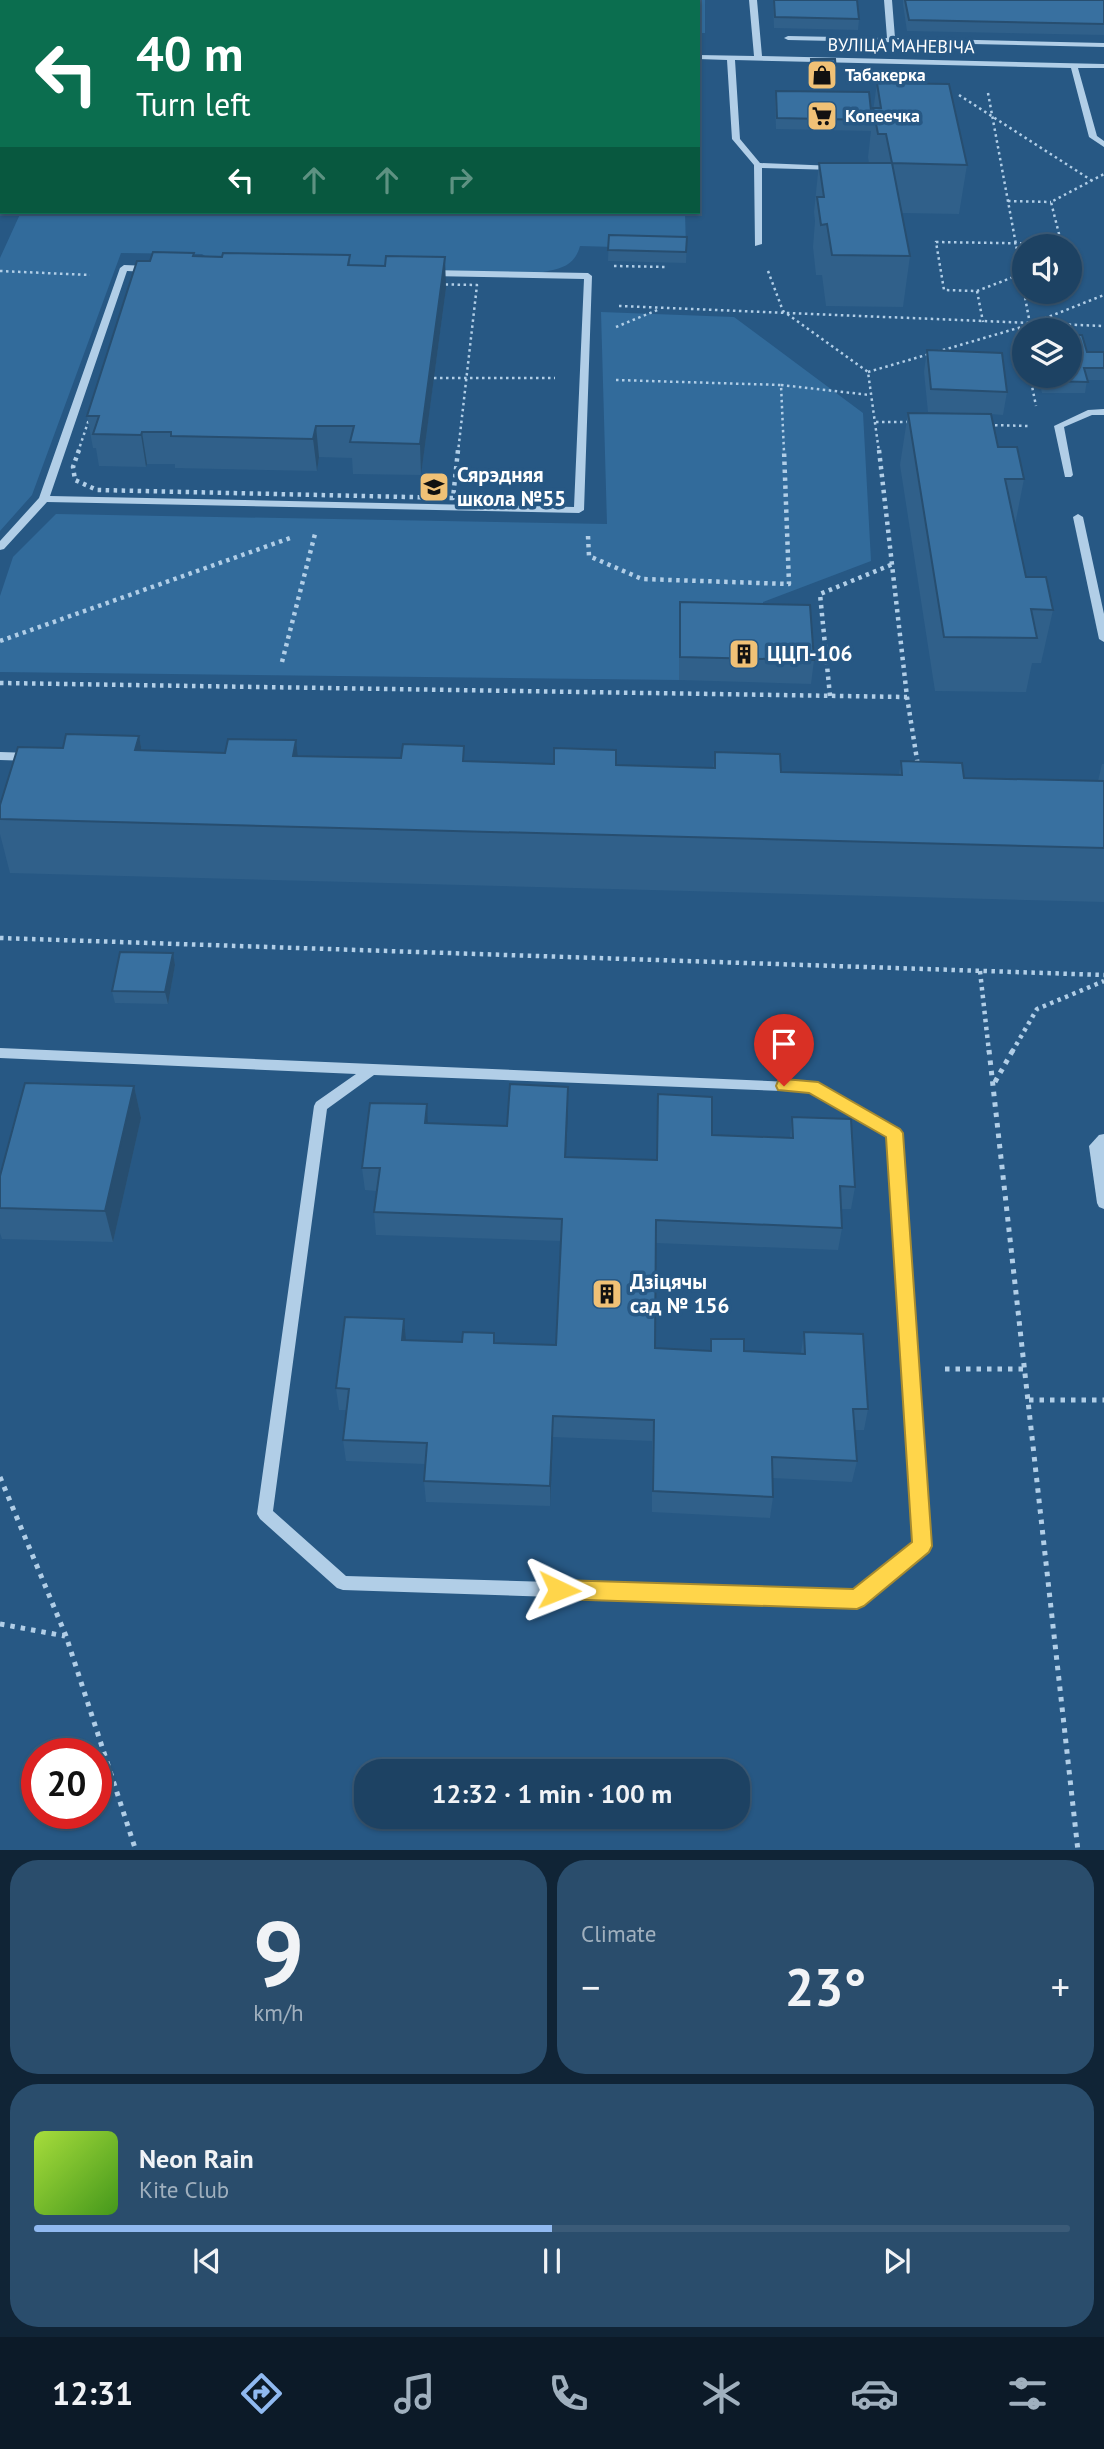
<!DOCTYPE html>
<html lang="en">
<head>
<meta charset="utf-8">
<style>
	:root { --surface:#1d4263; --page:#2a4d6c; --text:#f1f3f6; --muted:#a0b0be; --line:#3b5b78; --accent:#90b9f0 }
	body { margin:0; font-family:"PT Sans",sans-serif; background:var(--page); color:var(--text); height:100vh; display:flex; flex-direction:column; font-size:26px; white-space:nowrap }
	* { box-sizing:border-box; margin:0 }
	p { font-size:23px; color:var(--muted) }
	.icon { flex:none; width:38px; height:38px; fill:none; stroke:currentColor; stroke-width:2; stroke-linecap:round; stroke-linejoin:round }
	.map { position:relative; height:1850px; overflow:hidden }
	.sheet { display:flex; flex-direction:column; gap:10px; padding:10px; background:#102436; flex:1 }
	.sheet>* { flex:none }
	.banner { position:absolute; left:0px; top:0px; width:700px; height:214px; box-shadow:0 2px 5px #0004,0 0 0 2px var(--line); background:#0b6e4f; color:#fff; overflow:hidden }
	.buttons { position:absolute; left:1012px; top:234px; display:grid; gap:14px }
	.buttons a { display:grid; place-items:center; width:70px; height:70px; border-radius:50%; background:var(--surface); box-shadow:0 2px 5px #0004,0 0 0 2px var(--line); font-size:35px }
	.speed { position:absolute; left:21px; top:1738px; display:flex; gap:14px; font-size:35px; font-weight:700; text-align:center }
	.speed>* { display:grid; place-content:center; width:91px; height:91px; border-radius:50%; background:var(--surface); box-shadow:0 2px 5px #0004,0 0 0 2px var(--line); line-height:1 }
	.speed .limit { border:10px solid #d22; background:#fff; color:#111 }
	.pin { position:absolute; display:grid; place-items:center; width:60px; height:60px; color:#fff; margin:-72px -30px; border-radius:50% 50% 50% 0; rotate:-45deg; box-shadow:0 0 7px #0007 }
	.pin .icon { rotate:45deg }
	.me { position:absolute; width:77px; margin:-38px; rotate:92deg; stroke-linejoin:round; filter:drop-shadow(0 0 5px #0008) }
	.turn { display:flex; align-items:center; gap:24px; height:147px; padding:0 21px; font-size:32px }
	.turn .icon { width:91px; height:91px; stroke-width:2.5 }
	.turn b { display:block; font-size:49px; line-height:60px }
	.lanes { display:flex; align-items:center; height:66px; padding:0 21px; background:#0003; justify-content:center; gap:35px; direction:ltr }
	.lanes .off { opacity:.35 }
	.big { font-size:52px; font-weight:600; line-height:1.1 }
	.sheet .card { flex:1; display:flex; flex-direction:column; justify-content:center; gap:10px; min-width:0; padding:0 24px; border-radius:28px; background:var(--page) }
	.sheet .dial { align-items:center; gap:0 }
	.dial b { font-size:91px; line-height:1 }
	.song { display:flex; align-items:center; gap:21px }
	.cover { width:84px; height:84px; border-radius:10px; background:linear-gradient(135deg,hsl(80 70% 55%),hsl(100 70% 35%)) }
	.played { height:7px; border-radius:4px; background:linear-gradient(90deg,var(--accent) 50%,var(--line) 50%) }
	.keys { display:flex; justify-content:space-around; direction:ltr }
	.heat { display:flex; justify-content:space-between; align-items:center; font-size:38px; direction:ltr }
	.sheet .tiles { flex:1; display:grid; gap:10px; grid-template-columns:1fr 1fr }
	.card:last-child { grid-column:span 2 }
	.trip { position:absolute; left:354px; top:1759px; width:396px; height:70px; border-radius:28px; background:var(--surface); box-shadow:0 2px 5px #0004,0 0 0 2px var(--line); font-weight:600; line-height:70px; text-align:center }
	.tab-bar { display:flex; height:112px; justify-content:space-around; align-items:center; background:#0c1a28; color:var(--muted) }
	.tab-bar .icon { width:49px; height:49px }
	.tab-bar .current { color:var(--accent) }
	.tab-bar b { font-size:32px; color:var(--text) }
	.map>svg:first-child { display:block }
	.green { fill:#326b9b }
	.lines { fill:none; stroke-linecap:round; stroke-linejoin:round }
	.path-far2 { stroke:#b1cee7; stroke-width:2.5; stroke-dasharray:2.5 3.5; stroke-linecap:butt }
	.path-far1 { stroke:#b1cee7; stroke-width:4.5; stroke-dasharray:3.5 4.5; stroke-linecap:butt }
	.path { stroke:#b1cee7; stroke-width:5; stroke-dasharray:4.5 6; stroke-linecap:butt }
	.minor { fill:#b1cee7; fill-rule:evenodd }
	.wall { fill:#30608a }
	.shaded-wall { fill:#274e70 }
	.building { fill:#3870a0; stroke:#274e70; stroke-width:2 }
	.route { fill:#ffd54a; stroke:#a68a30; stroke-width:2 }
	.labels { text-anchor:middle; stroke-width:7; stroke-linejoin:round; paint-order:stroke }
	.far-street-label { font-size:18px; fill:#fff; stroke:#275884 }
	.far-poi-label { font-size:18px; font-weight:bold; fill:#fff; stroke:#275884; text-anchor:start }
	.poi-label { font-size:21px; font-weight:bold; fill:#fff; stroke:#275884; text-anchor:start }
</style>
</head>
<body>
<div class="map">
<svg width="1104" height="1851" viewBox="0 0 1104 1851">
	<rect width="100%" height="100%" fill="#275884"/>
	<g class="green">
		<path d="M165 0H705V33H698V2Z"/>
		<path d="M21 212H685L686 249 580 246C574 268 558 269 538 273L217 264 202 254 121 253 32 495 0 531V258Z"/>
		<path d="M601 312 734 317 863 413 871 561 763 602 765 627 679 625V680L0 672V596L13 557 56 514 607 524Z"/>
	</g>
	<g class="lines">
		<g class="path-far2">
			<path d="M988 93 1024 288"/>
			<path d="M959 95 1091 180"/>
			<path d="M0 194 2 190"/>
			<path d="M1008 201 1051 202"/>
			<path d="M1062 246 1051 202 1104 174"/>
			<path d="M614 266 667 267"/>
			<path d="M0 271 90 275"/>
			<path d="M768 271 783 311 868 372 879 452"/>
			<path d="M1024 273 977 291 944 290 936 242 1062 244"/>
			<path d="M977 291 983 322"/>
			<path d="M1024 292 1030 324"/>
			<path d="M619 306 1104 326"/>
			<path d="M1033 323 1104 295"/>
			<path d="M616 327 660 309"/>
			<path d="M1019 328 1024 349"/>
			<path d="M868 372 1025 326"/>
			<path d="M1030 376 1036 406"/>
			<path d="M434 378H555"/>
			<path d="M616 380 781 385 784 452"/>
			<path d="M781 385 870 395"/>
			<path d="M876 422H910"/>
			<path d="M989 425 1029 426"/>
			<path d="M78 452 130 297 140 284 166 279 477 285 458 452"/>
		</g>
		<g class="path-far1">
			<path d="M79 450 73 467 75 480 97 490 453 498 458 450"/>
			<path d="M879 450 907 697 918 766"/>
			<path d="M588 536 589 556 642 579 789 584 784 450"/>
			<path d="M0 641 293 537"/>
			<path d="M282 662 315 534"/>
			<path d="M0 683 907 697"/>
			<path d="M830 696 820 594 893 564"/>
			<path d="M0 938 1104 975"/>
			<path d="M980 971 989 1052"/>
			<path d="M1012 1052 1037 1009 1104 981"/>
		</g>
		<g class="path">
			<path d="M989 1050 1078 1851"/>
			<path d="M995 1082 1013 1050"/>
			<path d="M945 1369H1025"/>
			<path d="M1029 1400H1104"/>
			<path d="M0 1477 66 1636 136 1851"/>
			<path d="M0 1624 65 1636"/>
		</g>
		<g class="minor">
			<path d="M749 0H757L762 56 1104 64V68H1078L1097 136 1104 141V147L1089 137 1071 68 735 60 740 139 760 163 835 166 839 168 835 170 762 168V244L755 246 754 165 732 139 727 60 698 59V55L754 56Z"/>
			<path d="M884 0H892L895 38 1104 43V47L788 40 784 38 788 36 887 38Z"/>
			<rect x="0" y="39" width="2" height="4"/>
			<path d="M124 265 149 266 153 269 149 272 127 271 50 496 574 507 584 279 430 276 426 273 430 270 588 273 592 276 584 510 579 513 47 502 4 549 0 550V541L39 498 120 268Z"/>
			<path d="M1104 409V415H1092L1064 427 1073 475 1071 477H1065L1054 426 1088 410Z"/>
			<path d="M1078 514 1083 517 1104 614V642L1099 639 1073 517Z"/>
			<path d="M0 752 31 753 37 757 31 761 0 760Z"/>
			<path d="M0 1048 817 1083 899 1130 901 1134 930 1546 928 1551 863 1604 857 1607 343 1590 337 1588 260 1519 257 1514 314 1106 316 1102 356 1074 0 1058ZM374 1075 810 1092 887 1137 914 1543 854 1591 346 1576 273 1511 327 1109Z"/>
			<path d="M1104 1134V1209L1099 1207 1097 1203 1089 1146 1099 1135Z"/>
		</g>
	</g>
	<g class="wall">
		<path d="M0 0H165L164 2H2V7H0Z"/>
		<rect x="588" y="0" width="48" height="2"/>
		<path d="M773 0H857L859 19 858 30 774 28Z"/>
		<path d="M903 0H1104V35L907 31 903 4Z"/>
		<path d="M811 59 836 70 835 81 811 80 810 70Z"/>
		<path d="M877 83 967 165 959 214 902 213 910 256 903 307 826 306 822 275H816L813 247 815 221 814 212 819 163H869L868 157 871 131 776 129 775 101 776 91 872 118Z"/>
		<path d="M609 235 687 237 686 263 608 261Z"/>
		<path d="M194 253 195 256 350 255V265L446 288 421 475 353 474 352 458 319 457 317 471 175 468V464H147L146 467 99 466 96 448H93L87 416 150 261Z"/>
		<path d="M927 350 1007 392 1003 415 991 414 998 447 1024 479 1015 525 1026 577 1053 610 1041 663H1032L1026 692 935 691 900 465 908 413 978 414 928 412 924 372Z"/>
		<path d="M1087 352H1104V380H1087L1085 393H1042L1038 376H1069Z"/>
		<path d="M680 602 814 660 811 684 679 680V625Z"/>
		<path d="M139 736 142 751 713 768 715 752 781 772 899 775 901 761 964 778 1098 781 1102 764H1104V902L10 873 0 834V819L63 748Z"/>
		<path d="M173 953 175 965 168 1004 115 1003 112 991Z"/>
		<path d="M134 1086 141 1118 113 1242 2 1239 0 1233V1176Z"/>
		<path d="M568 1087 566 1157 656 1160 658 1094 712 1135 790 1138 792 1117 855 1187 851 1209H841L842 1228 838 1250 656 1243 655 1348 710 1351 711 1339 744 1351 801 1353 804 1332 868 1409 864 1430H854L857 1461 852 1482 773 1478V1497L770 1518 652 1512V1441L553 1437 550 1506 426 1502 424 1481 425 1464 346 1461 343 1440 347 1410H339L336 1388 406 1340 462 1342 494 1333 495 1343 556 1345 561 1241 376 1235 374 1212 377 1191 365 1190 362 1168 428 1124 507 1126Z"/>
	</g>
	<g class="shaded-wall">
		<path d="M445 257 446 288 421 475 420 444Z"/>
		<path d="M316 426 319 457 317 471 313 439Z"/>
		<path d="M142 432 147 464 146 467 141 435Z"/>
		<path d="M139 736 149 790 135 750Z"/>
		<path d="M296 740 302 794 293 756Z"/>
		<path d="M173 953 175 965 168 1004 165 992Z"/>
		<path d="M134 1086 141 1118 113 1242 105 1211Z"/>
		<path d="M568 1087V1109L565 1179V1157Z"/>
		<path d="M427 1104 428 1127 425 1123Z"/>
		<path d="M404 1319 406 1341 402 1340Z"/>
		<path d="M553 1416V1437L550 1506V1486Z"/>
	</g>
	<g class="building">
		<path d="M774 0H857L859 19 775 17Z"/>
		<path d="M905 0H1104V24L909 20Z"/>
		<path d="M811 59H835L836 70 812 69Z"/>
		<path d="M877 83 949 84 967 165 892 163 910 256 832 255 827 224 821 225 817 197H824L819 163H892L886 134H878L873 108H881Z"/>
		<path d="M776 91 869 92 872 120 777 118Z"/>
		<path d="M609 235 687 237 686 252 608 250Z"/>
		<path d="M153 252 194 253 193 256 222 257 223 253 350 255 348 265 385 266 386 256 445 257 420 444 350 442 354 426H316L313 439 171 436V432H142L141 435 93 434 99 416H87L137 261H150Z"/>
		<path d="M1069 335H1082L1087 352H1104V368H1084L1088 382 1044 381 1043 376H1069Z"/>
		<path d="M927 350 1002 353 1007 392 931 389Z"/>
		<path d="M908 413 991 414 998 447H1017L1024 479H1005L1026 577H1046L1053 610 1031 609 1037 638 944 637Z"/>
		<path d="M680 602 810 605 814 660 680 657Z"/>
		<path d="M66 734 139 736 135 750 225 753 228 739 296 740 293 756 401 758 403 744 464 746 463 761 554 764V748L616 750V765L715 768V752L780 754 781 772 902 775 901 761 962 763 964 778 1104 781V848L0 819V805L18 747 63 748Z"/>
		<path d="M120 952 173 953 165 992 112 991Z"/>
		<path d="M25 1083 134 1086 105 1211 0 1208V1176Z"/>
		<path d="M510 1084 568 1087 565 1157 657 1160 658 1094 712 1097V1135L793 1138 792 1117 851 1119 855 1187 840 1186 842 1228 656 1220 655 1348 711 1351V1339H744V1351L805 1354 804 1332 863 1334 868 1409H853L857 1461 772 1457 773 1497 653 1491 654 1420 553 1416 550 1486 424 1481 427 1443 343 1440 349 1389 336 1388 345 1317 404 1319 402 1340 462 1342 463 1332 494 1333V1343L556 1345 562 1219 374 1212 380 1168H362L370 1103 427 1104 425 1123 507 1126Z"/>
	</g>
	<path class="route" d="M784 1079 818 1082 900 1129 903 1133 932 1546 929 1552 864 1606 857 1609 559 1599 552 1596 549 1590 552 1583 559 1580 853 1589 912 1542 886 1137 809 1093 778 1090 776 1086 778 1081Z"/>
	<defs>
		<g id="shop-square" transform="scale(1.575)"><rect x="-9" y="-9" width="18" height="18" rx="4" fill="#f0c176" stroke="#275884"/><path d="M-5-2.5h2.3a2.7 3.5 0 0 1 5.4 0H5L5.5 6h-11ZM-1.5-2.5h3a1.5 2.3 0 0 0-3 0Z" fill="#111"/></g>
		<g id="supermarket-square" transform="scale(1.575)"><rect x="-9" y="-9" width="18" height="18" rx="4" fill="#f0c176" stroke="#275884"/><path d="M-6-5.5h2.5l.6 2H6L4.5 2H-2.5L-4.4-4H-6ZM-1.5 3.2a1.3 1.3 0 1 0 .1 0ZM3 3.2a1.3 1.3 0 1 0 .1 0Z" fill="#111"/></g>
		<g id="school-square" transform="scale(1.575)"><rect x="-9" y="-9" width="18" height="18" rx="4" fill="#f0c176" stroke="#275884"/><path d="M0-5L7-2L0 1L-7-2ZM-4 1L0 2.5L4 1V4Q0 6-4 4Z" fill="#111"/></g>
		<g id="building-square" transform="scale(1.575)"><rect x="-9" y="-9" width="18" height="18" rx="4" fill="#f0c176" stroke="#275884"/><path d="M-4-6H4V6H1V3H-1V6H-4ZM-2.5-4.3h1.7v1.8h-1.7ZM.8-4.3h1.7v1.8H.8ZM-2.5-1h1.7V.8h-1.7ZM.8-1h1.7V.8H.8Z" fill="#111"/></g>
	</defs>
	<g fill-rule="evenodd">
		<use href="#shop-square" x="822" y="75"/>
		<use href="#supermarket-square" x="822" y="116"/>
		<use href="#school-square" x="434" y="487"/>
		<use href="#building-square" x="744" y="654"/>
		<use href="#building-square" x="607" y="1294"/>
	</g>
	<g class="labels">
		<g class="far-street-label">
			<text transform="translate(901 46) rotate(1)" y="6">ВУЛІЦА МАНЕВІЧА</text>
		</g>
		<g class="far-poi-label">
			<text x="845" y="81">Табакерка</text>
			<text x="845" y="122">Копеечка</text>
		</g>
		<g class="poi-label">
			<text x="457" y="482">Сярэдняя<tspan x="457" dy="24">школа №55</tspan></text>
			<text x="767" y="661">ЦЦП-106</text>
			<text x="630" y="1289">Дзіцячы<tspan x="630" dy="24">сад № 156</tspan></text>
		</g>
	</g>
</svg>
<div class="buttons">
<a><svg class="icon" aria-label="sound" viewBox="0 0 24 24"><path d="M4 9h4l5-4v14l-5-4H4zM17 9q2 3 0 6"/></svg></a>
<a><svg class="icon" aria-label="layers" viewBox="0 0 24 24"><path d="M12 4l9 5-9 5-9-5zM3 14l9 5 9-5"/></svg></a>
</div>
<div class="speed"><div class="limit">20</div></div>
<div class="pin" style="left:784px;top:1086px;background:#d93025"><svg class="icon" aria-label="arrive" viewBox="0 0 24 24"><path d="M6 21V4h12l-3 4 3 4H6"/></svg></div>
<svg class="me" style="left:559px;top:1590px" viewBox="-20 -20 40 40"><path d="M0-17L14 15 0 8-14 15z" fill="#ffd54a" stroke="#fff" stroke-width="4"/></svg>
<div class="trip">12:32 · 1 min · 100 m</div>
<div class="banner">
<div class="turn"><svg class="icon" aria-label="left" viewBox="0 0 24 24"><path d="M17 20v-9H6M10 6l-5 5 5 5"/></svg><div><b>40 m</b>Turn left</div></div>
<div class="lanes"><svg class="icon" aria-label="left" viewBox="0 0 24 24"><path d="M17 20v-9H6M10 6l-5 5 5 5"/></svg><svg class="icon off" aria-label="ahead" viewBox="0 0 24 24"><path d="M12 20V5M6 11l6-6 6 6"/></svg><svg class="icon off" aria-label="ahead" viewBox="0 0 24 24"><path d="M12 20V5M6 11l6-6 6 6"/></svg><svg class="icon off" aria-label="right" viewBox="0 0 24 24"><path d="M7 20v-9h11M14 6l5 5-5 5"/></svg></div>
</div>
</div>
<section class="sheet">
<div class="tiles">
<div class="card dial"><b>9</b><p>km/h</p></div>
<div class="card"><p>Climate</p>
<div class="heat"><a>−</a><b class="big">23°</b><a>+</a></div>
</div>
<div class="card">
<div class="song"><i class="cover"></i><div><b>Neon Rain</b><p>Kite Club</p></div></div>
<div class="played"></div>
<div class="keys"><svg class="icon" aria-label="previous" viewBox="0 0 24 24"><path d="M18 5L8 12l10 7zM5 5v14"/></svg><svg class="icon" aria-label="pause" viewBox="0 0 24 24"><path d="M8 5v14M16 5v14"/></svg><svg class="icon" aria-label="next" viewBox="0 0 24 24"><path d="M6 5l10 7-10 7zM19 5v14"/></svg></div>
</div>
</div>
</section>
<nav class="tab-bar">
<b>12:31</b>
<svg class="icon current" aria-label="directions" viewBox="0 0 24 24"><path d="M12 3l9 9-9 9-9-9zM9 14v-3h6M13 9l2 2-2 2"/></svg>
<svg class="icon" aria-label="music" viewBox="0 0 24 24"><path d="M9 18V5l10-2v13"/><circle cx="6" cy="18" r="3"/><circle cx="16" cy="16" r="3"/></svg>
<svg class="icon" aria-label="phone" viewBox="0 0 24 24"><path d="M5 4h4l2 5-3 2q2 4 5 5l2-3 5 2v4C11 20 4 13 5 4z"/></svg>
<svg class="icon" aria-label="climate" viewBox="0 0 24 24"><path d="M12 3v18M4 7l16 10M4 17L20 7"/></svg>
<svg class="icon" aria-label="car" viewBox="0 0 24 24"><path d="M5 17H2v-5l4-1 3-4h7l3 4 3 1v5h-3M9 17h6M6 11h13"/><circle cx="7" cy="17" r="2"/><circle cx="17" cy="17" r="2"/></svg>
<svg class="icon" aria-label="filters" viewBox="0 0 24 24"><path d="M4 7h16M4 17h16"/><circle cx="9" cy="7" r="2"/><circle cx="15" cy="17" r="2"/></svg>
</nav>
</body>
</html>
